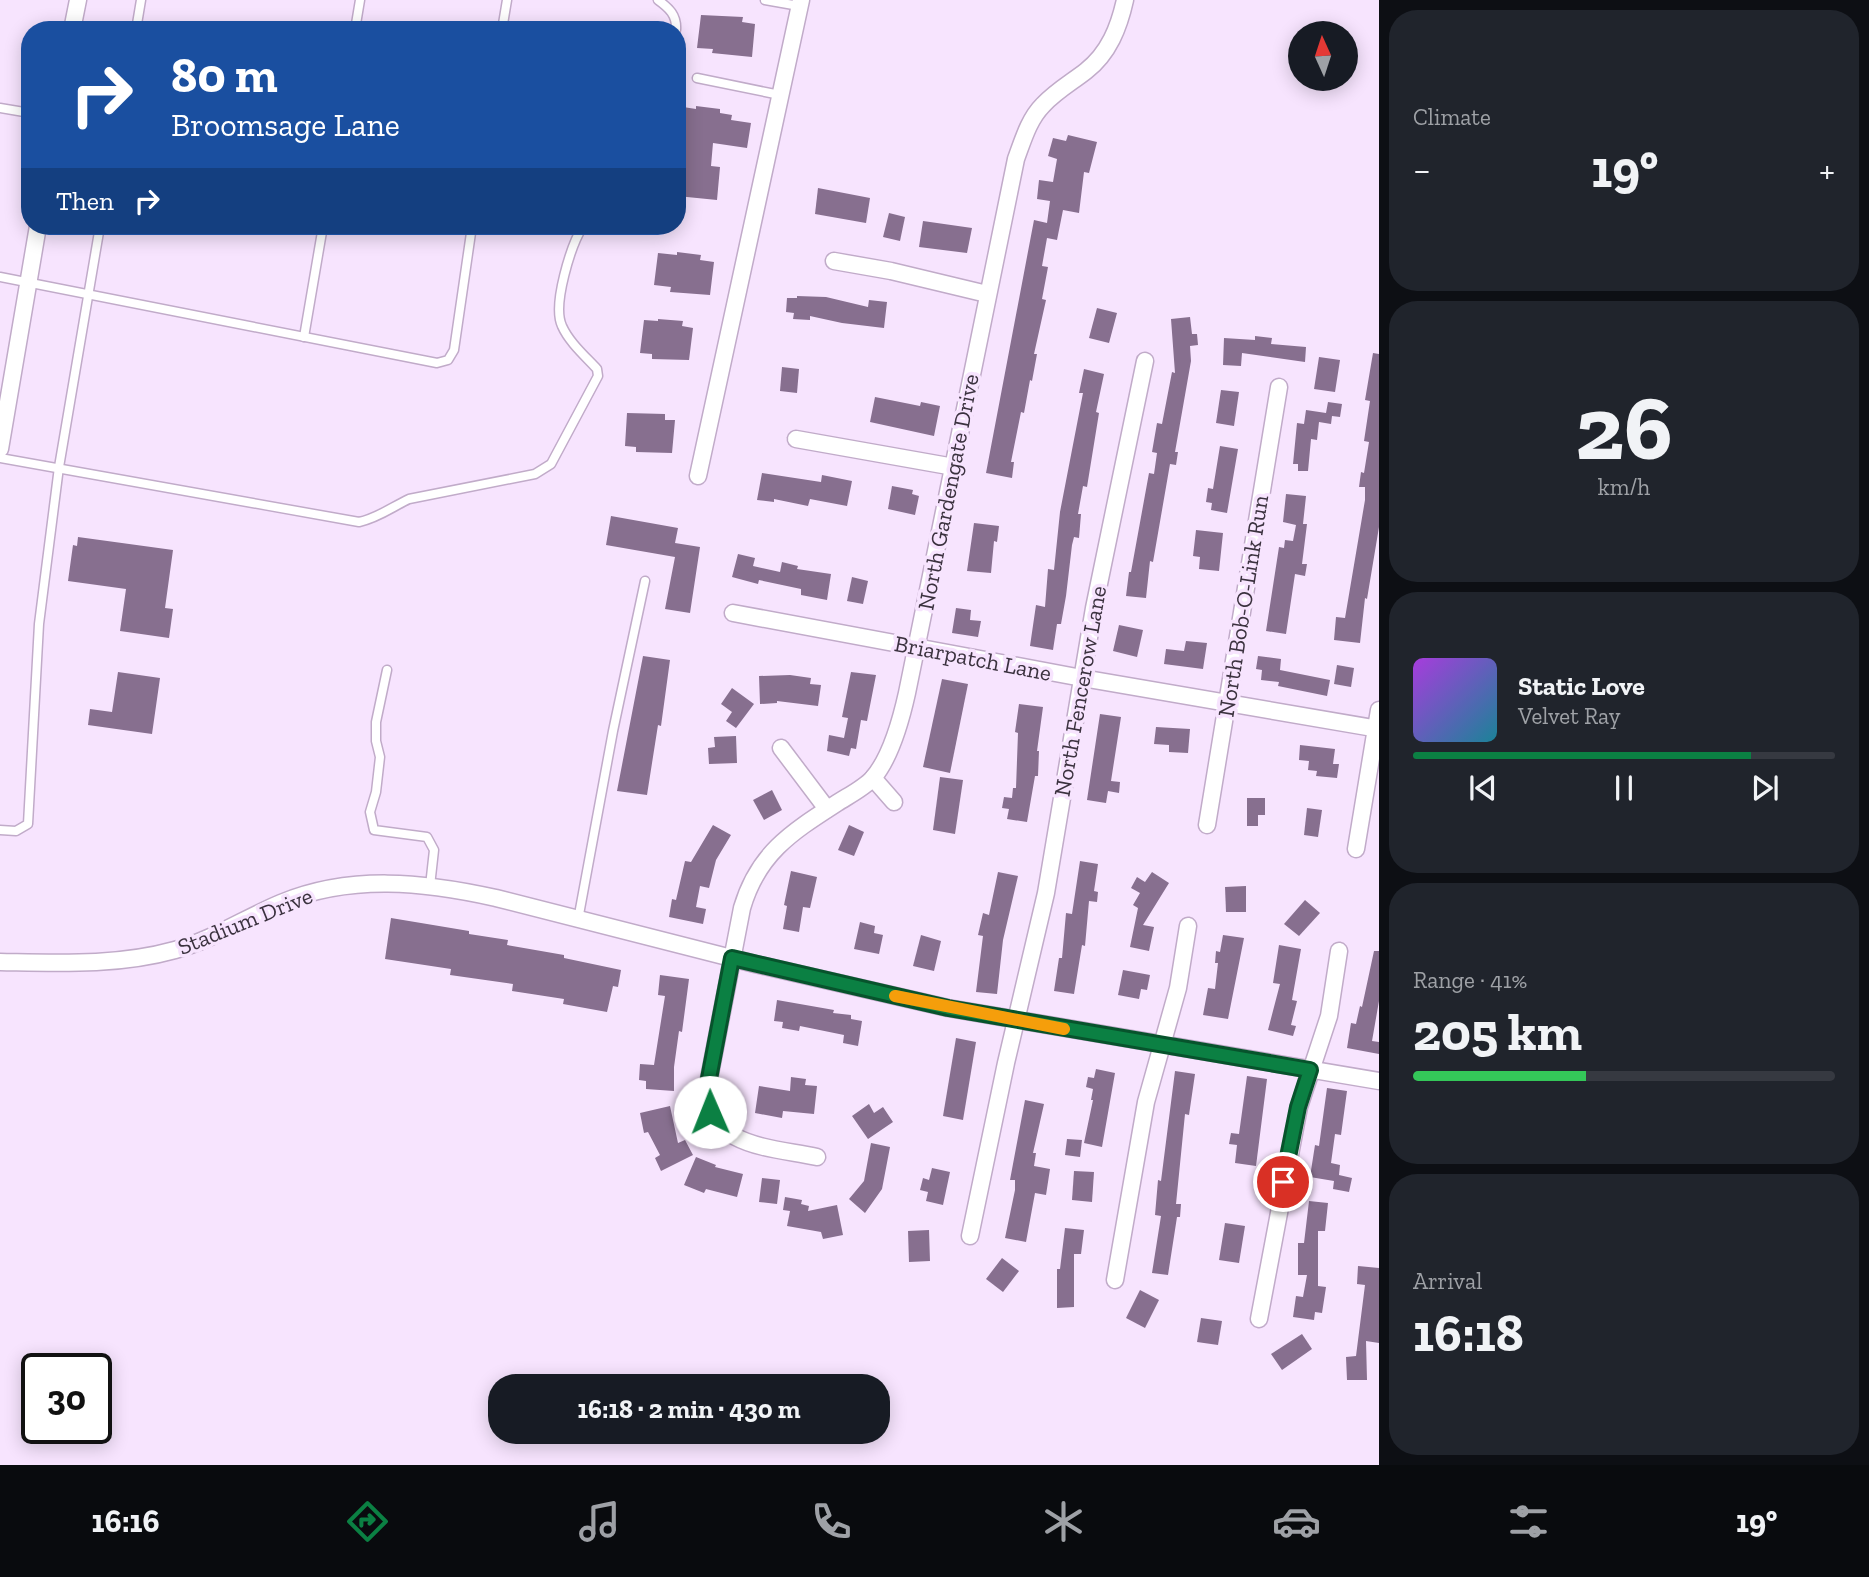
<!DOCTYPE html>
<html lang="en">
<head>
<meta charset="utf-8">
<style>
	:root { --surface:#171b24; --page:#20242c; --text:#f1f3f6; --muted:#9ea1a6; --line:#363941; --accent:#0b8043 }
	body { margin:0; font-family:"Zilla Slab",serif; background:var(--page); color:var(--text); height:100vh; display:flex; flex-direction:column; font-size:26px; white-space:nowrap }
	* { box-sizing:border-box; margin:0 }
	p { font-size:23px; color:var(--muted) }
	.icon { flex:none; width:38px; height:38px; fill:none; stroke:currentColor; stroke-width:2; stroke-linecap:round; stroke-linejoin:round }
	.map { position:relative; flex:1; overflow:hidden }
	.panel { display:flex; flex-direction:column; gap:10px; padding:10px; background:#0d0f14; width:490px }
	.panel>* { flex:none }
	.hud { position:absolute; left:21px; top:21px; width:665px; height:214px; border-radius:28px; box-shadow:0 4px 18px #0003; background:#1a4fa0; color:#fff; overflow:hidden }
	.needle { width:46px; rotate:357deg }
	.controls { position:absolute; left:1288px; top:21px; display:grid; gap:14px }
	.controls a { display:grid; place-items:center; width:70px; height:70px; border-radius:50%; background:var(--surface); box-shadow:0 4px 18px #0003; font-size:35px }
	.speed { position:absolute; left:21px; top:1353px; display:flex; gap:14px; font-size:35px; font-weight:700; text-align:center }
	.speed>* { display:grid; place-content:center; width:91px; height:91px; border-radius:50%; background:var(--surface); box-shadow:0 4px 18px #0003; line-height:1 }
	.speed .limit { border:4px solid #111; border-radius:10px; background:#fff; color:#111 }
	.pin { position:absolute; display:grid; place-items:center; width:60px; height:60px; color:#fff; margin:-30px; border:4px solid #fff; border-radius:50%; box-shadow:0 2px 7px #0007 }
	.me { position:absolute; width:77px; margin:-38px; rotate:359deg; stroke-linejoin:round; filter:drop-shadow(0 0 5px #0008) }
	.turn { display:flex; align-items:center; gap:24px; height:147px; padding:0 35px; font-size:32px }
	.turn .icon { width:91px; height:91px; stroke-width:2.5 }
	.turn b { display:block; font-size:49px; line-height:60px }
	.then { display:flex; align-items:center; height:66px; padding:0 35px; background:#0003; gap:14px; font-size:26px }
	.big { font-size:52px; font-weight:800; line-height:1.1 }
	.panel .card { flex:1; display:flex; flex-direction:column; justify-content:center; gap:10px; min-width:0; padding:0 24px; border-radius:28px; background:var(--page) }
	.panel .dial { align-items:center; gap:0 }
	.dial b { font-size:91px; line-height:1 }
	.song { display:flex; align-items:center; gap:21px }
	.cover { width:84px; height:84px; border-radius:10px; background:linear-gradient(135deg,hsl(280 70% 55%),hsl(190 70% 35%)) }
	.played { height:7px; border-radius:4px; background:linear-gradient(90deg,var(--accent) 80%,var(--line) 80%) }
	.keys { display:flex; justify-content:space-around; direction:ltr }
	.heat { display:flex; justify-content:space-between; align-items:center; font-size:38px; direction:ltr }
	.charge { height:10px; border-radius:5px; background:linear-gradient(90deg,#34c759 41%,var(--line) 0) }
	.trip { position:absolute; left:488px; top:1374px; width:402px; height:70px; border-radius:28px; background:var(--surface); box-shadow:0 4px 18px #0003; font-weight:800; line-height:70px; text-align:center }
	.tab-bar { display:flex; height:112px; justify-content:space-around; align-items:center; background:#090b0e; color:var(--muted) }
	.tab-bar .icon { width:49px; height:49px }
	.tab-bar .on { color:var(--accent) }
	.tab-bar b { font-size:32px; color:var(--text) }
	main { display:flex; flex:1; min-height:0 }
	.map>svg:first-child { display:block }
	.building { fill:#876f8f }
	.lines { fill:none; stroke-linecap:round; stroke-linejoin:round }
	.lane-casing { stroke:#c1abc9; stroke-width:11 }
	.street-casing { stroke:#c1abc9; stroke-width:19 }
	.lane { stroke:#fff; stroke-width:8 }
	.street { stroke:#fff; stroke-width:16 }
	.route-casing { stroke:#07532c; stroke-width:18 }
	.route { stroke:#0b8043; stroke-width:12 }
	.slow { stroke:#f59e0b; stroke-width:12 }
	.labels { text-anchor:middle; stroke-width:7; stroke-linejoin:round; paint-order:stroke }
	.street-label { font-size:23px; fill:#3b323f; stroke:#f7e4fe }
</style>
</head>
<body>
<main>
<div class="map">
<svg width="1379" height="1465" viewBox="0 0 1379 1465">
	<rect width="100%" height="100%" fill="#f7e4fe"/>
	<g class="building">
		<path d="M701 15 743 17 742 22 755 24 752 57 712 53 713 49 697 48Z"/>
		<path d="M696 106 720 109V113L732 115 731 120 751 123 747 148 713 143 711 166 720 167 717 200 677 196V141L683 107 696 109Z"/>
		<path d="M1068 135 1097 142 1089 173 1084 172 1079 213 1063 210 1057 240 1047 238 1042 266 1048 267 1042 299 1046 300 1034 354H1037L1032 381 1030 380 1024 413 1021 412 1011 462H1014L1012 478 986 473 1034 220 1047 223 1050 201 1037 199 1039 180 1053 182 1057 159 1048 156 1053 138 1066 141Z"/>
		<path d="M818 188 870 198 866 223 815 214Z"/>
		<path d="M889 213 905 217 900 241 883 237Z"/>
		<path d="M923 221 972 228 967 253 919 247Z"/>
		<path d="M677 252 701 255 700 260 714 262 710 295 670 292 671 287 654 285 658 253 677 255Z"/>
		<path d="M797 296 826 297 868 307 869 300 887 302 884 328 842 323 810 316V320L793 319 794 313 786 312 787 298H797Z"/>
		<path d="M1097 308 1117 313 1109 343 1089 338Z"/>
		<path d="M1190 317 1192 334H1197L1198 345 1190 346 1191 361 1175 452H1178L1176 465 1170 464 1153 562 1150 561 1146 598 1126 596 1129 572H1131L1149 473 1154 474 1157 453 1152 452 1157 423 1162 424 1172 372 1175 373 1171 319Z"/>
		<path d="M658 319 683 321 682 326 693 328 689 360 652 359V354L640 353 644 320 658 321Z"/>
		<path d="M1255 336 1272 338 1271 344 1306 347 1305 362 1242 353 1241 366 1223 365 1224 338 1255 340Z"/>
		<path d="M1373 353 1379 354V527L1367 599 1365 598 1360 643 1334 640 1336 617 1345 618 1365 500V487H1359L1361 472 1364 473 1369 442 1364 441 1370 401 1365 400Z"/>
		<path d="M1319 357 1340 360 1335 392 1314 389Z"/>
		<path d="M782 367 799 369 797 393 780 391Z"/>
		<path d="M1084 369 1104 374 1096 412 1099 413 1087 487 1083 486 1078 514H1081L1079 538 1074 537 1072 545 1066 596 1061 624H1057L1053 650 1030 646 1036 605 1045 607 1048 569 1054 570 1060 512 1083 393H1079Z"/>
		<path d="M1221 390 1239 392 1234 426 1216 423Z"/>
		<path d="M875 397 920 406 921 402 940 406 934 436 870 422Z"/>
		<path d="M1328 402 1342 404 1340 417 1332 416 1331 424 1319 422 1317 440 1311 439 1308 471H1298V464H1293L1297 423 1304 424 1306 410 1326 413Z"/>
		<path d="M627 413 665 414V420H675L672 453 636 452V447L625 446Z"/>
		<path d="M1220 446 1238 449 1227 513 1211 510 1212 503 1206 502 1208 488 1213 489Z"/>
		<path d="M762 473 821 482 822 475 852 481 847 506 810 499 808 506 774 499V502L757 500Z"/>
		<path d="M892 486 913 490 912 494 919 496 915 515 888 509Z"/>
		<path d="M1286 494 1306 496 1303 524H1307L1302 564H1307L1305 576 1295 574 1286 634 1266 631 1279 547 1284 548 1285 540 1293 541 1296 525 1283 522Z"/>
		<path d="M611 516 678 528 675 543 700 547 690 613 665 609 675 557 606 545Z"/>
		<path d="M974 523 999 526 997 542 994 541 991 573 967 571Z"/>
		<path d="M1196 530 1223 533 1219 571 1199 569 1200 557 1193 556Z"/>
		<path d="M78 537 173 550 165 608 173 609 169 638 120 631 126 589 68 581 73 545 77 546Z"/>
		<path d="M738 554 755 558 753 566 780 572 782 562 798 566 797 569 831 574 827 600 801 595V589L759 580 758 584 732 577Z"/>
		<path d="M852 577 868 581 863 604 847 601Z"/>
		<path d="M956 608 971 610 970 620 981 621 978 637 952 633Z"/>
		<path d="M1119 625 1143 630 1137 657 1113 651Z"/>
		<path d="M1186 641 1207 643 1203 669 1164 664 1166 649 1184 651Z"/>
		<path d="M643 656 670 660 661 726 658 725 647 795 617 791Z"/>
		<path d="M1258 656 1281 659 1280 670 1330 680 1327 696 1278 686 1279 682 1261 680 1262 670 1256 669Z"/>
		<path d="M1337 665 1354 668 1351 687 1334 684Z"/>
		<path d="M118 672 160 678 152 734 88 725 90 709 112 712Z"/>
		<path d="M851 672 876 675 867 721 861 720 856 749 851 748 849 756 827 751 829 735 844 738 848 718 842 717Z"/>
		<path d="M790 675 811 678 810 684 821 685 818 706 777 701V703L760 704 759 676Z"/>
		<path d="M942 679 968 684 950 773 923 767Z"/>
		<path d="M732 688 754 704 736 728 726 721 732 712 721 704Z"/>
		<path d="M1019 704 1043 707 1037 751H1039L1038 776H1035L1027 822 1007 819 1009 809 1002 808 1004 797 1012 798 1013 788H1016L1018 733 1015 732Z"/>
		<path d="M1100 714 1121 717 1111 781 1120 782 1119 793 1108 791 1106 803 1087 800Z"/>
		<path d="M1156 727 1190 729 1188 753 1169 752V745L1154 744Z"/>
		<path d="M736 736 737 763 709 764 708 748 715 747 714 737Z"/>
		<path d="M1300 745 1335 749 1333 764H1339L1337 778 1316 776 1317 771 1308 770 1309 761 1299 760Z"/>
		<path d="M940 777 963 780 955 834 933 830Z"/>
		<path d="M772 790 782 810 764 820 753 800Z"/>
		<path d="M1247 798H1265V815H1258V826H1247Z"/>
		<path d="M1307 808 1322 810 1318 837 1304 835Z"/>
		<path d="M713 825 731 835 716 860 709 888 700 886 696 907 706 909 703 924 669 917 672 899 676 900 685 861 691 862Z"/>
		<path d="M849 825 864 832 854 856 838 850Z"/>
		<path d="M1080 861 1098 864 1094 891 1098 892 1097 902 1089 901 1085 946 1082 945 1074 994 1054 991 1059 958H1062L1066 913 1072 914Z"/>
		<path d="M791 871 817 877 810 908 803 907 799 932 783 929 787 906 784 905Z"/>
		<path d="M998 872 1018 876 1003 940 997 994 976 992 983 936 978 935 983 913 989 915Z"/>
		<path d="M1152 872 1169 883 1143 925 1154 927 1149 951 1130 947 1138 908 1133 905 1140 893 1131 888 1137 877 1145 882Z"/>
		<path d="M1246 886V912H1226L1225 887Z"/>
		<path d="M1305 900 1320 913 1299 936 1284 924Z"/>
		<path d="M391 918 469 931V934L508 940 507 945 564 955V958L621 970 618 987 613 986 607 1012 563 1004 564 999 512 991 513 984 450 975 451 969 385 959Z"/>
		<path d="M860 922 875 926 874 933 883 935 879 954 854 949Z"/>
		<path d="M921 935 941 941 934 971 913 966Z"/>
		<path d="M1223 935 1244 938 1228 1019 1203 1015 1208 988 1215 989 1218 963H1215L1216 951 1220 952Z"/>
		<path d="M1279 945 1301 949 1292 1000 1297 1001 1291 1025 1296 1026 1293 1036 1268 1030 1280 984 1273 983Z"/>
		<path d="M1374 951H1379V1001L1372 1041 1379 1042V1054L1347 1048 1351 1023 1356 1024 1360 1006 1362 1007Z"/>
		<path d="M1123 970 1150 975 1147 990 1141 989 1139 999 1118 995Z"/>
		<path d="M660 975 689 979 682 1032 679 1031 674 1067V1091L646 1089V1081L639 1080 640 1064 654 1065 665 996 658 995Z"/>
		<path d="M777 1000 834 1010 833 1013 851 1015V1019L862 1021 858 1046 843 1043 844 1035 800 1026 799 1031 782 1028 783 1022 774 1021Z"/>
		<path d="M956 1038 976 1042 963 1120 943 1116Z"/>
		<path d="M1096 1069 1115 1073 1102 1147 1084 1143 1093 1100H1091L1093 1089 1086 1087 1088 1077 1094 1078Z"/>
		<path d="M1175 1071 1195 1074 1189 1115 1185 1114 1176 1204H1181L1180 1217H1177L1168 1275 1152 1273 1161 1216 1155 1215 1158 1180 1161 1181Z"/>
		<path d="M1247 1076 1267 1079 1256 1166 1235 1163 1237 1145 1229 1144 1231 1133 1239 1134Z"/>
		<path d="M791 1077 806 1079 805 1085 817 1086 814 1114 783 1111 782 1118 755 1113 759 1086 790 1091Z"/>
		<path d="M1327 1088 1347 1091 1341 1135 1335 1134 1331 1163 1340 1165 1339 1175 1352 1178 1349 1192 1333 1189 1334 1181 1310 1177 1315 1145 1319 1146Z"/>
		<path d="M1025 1100 1044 1104 1033 1153H1036L1034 1166 1050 1169 1046 1195 1035 1193 1026 1242 1005 1238 1015 1190V1180H1010Z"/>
		<path d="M869 1104 874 1113 883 1107 893 1122 868 1139 852 1116Z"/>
		<path d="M670 1106 678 1143 685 1140 693 1155 661 1171 655 1158 660 1155 648 1132 644 1133 640 1113Z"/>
		<path d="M1067 1139 1082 1140 1080 1157 1065 1155Z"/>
		<path d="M871 1143 890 1147 882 1189 865 1213 849 1199 864 1181Z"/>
		<path d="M696 1157 716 1165 715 1167 743 1174 737 1197 706 1189 704 1193 684 1185Z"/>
		<path d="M932 1168 950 1172 943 1205 926 1201 928 1192 920 1190 923 1178 929 1180Z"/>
		<path d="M1074 1171 1094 1172 1092 1202 1072 1200Z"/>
		<path d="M762 1178 780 1180 777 1204 759 1202Z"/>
		<path d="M785 1197 802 1200 801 1204 809 1206 808 1211 837 1205 843 1235 823 1239 821 1232 787 1226 790 1211 783 1210Z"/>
		<path d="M1309 1201 1328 1203 1325 1231H1318V1286L1326 1287 1322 1313 1315 1312 1314 1320 1293 1317 1296 1296 1303 1297 1307 1275H1298V1243H1304Z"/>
		<path d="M1225 1223 1245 1226 1239 1263 1219 1260Z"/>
		<path d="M1065 1228 1084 1230 1081 1254H1074V1307L1057 1308V1269H1060Z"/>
		<path d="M929 1230 930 1261 909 1262 908 1231Z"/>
		<path d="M1002 1258 1019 1271 1003 1292 986 1279Z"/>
		<path d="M1358 1266 1379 1268V1343L1366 1341 1367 1380H1347L1346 1357 1356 1356 1365 1285 1357 1284Z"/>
		<path d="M1140 1290 1159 1300 1145 1328 1126 1318Z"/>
		<path d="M1201 1318 1222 1321 1218 1345 1197 1342Z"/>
		<path d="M1302 1334 1312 1349 1282 1370 1271 1354Z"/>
	</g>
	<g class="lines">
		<g class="lane-casing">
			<g id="lane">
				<path d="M658 0C669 8 677 15 676 30"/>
				<path d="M765 0 799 6"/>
				<path d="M136 30 141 0"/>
				<path d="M355 30 360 0"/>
				<path d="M502 30 507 0"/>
				<path d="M697 78 780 95"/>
				<path d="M0 108 30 113"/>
				<path d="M0 277 437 363 448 360 454 350 472 226"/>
				<path d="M304 337 323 226"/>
				<path d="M0 458 359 522C378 518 392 507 409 499L535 474 551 464 598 376 597 369C585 356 569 342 562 326 552 305 571 245 583 226"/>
				<path d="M387 670 376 722V741L380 757 376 792 370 812 374 830 427 837 434 850 430 886"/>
				<path d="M0 830 16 831 28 824 39 624 59 467 100 226"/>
				<path d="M578 920 613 731 645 581"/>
			</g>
		</g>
		<g class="street-casing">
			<g id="street">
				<path d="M72 30 78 0"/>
				<path d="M834 261 891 271 987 294"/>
				<path d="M796 439 954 467"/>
				<path d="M0 449 38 226"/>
				<path d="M698 476 801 0"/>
				<path d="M733 613 1082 678 1379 729"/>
				<path d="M781 748 827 809"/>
				<path d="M873 778 894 802"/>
				<path d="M1207 825 1279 387"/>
				<path d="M1356 849 1379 710"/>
				<path d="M0 962C58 963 118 966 175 950 212 940 245 918 281 903 351 874 424 882 496 898L755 964 948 1008 1379 1081"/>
				<path d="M817 1157C772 1147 708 1148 707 1089L742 908C758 853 792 832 837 803 848 796 864 788 873 778 891 757 901 720 907 693L1016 159C1023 140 1029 119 1043 105 1056 91 1072 82 1086 71 1109 53 1119 27 1125 0"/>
				<path d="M970 1236 1006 1063 1046 893 1094 608 1145 361"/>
				<path d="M1115 1280 1146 1102 1178 988 1188 926"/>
				<path d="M1259 1319 1299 1107 1329 1016 1339 951"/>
			</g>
		</g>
		<use href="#lane" class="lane"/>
		<use href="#street" class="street"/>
	</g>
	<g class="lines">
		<g class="route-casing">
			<path id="route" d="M710 1112 707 1089 732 958 948 1008 1310 1070 1298 1107 1283 1182"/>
		</g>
		<use href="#route" class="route"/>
		<path class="slow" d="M895 996 1064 1029"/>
	</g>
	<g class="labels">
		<g class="street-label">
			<text transform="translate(948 492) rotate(-79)" y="8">North Gardengate Drive</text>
			<text transform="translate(1243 606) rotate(-81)" y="8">North Bob-O-Link Run</text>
			<text transform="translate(973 658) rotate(11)" y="8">Briarpatch Lane</text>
			<text transform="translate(1080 691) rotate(-80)" y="8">North Fencerow Lane</text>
			<text transform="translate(245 921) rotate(-22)" y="8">Stadium Drive</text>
		</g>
	</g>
</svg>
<div class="controls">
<a><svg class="needle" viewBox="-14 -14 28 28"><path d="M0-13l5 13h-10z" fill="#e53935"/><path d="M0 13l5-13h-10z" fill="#9ea1a6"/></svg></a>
</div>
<div class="speed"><div class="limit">30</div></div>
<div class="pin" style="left:1283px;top:1182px;background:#d93025"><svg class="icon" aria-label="arrive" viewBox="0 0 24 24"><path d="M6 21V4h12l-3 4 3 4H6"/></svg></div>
<svg class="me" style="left:710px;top:1112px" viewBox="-20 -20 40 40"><circle r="19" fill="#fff"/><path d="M0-13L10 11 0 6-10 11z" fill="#0b8043"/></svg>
<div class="trip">16:18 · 2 min · 430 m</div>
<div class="hud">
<div class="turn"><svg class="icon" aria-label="right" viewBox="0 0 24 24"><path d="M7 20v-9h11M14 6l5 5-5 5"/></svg><div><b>80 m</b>Broomsage Lane</div></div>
<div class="then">Then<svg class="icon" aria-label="right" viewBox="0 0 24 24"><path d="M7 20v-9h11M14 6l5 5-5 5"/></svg></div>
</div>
</div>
<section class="panel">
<div class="card"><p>Climate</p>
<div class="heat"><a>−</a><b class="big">19°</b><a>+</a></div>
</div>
<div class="card dial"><b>26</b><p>km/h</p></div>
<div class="card">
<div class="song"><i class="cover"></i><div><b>Static Love</b><p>Velvet Ray</p></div></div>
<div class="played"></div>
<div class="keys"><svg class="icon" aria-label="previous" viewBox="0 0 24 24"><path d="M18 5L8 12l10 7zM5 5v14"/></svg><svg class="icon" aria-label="pause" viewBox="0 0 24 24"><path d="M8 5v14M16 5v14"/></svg><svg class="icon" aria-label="next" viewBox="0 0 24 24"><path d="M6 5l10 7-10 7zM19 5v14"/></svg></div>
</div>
<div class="card"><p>Range · 41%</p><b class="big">205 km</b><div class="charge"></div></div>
<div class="card"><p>Arrival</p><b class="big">16:18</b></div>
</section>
</main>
<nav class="tab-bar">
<b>16:16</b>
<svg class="icon on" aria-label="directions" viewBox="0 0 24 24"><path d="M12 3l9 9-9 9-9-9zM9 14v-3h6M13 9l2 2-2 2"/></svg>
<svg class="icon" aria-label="music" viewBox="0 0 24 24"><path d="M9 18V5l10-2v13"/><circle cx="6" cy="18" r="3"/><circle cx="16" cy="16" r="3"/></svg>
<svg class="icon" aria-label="phone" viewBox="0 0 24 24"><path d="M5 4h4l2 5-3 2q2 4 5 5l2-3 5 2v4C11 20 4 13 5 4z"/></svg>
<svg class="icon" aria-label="climate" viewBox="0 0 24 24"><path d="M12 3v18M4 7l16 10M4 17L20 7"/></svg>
<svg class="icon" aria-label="car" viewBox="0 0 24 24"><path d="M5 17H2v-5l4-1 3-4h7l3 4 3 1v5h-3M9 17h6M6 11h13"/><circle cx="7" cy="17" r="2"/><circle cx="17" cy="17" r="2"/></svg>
<svg class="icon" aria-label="filters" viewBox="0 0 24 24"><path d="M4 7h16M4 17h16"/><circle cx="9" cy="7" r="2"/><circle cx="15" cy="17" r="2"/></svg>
<b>19°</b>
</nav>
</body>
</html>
